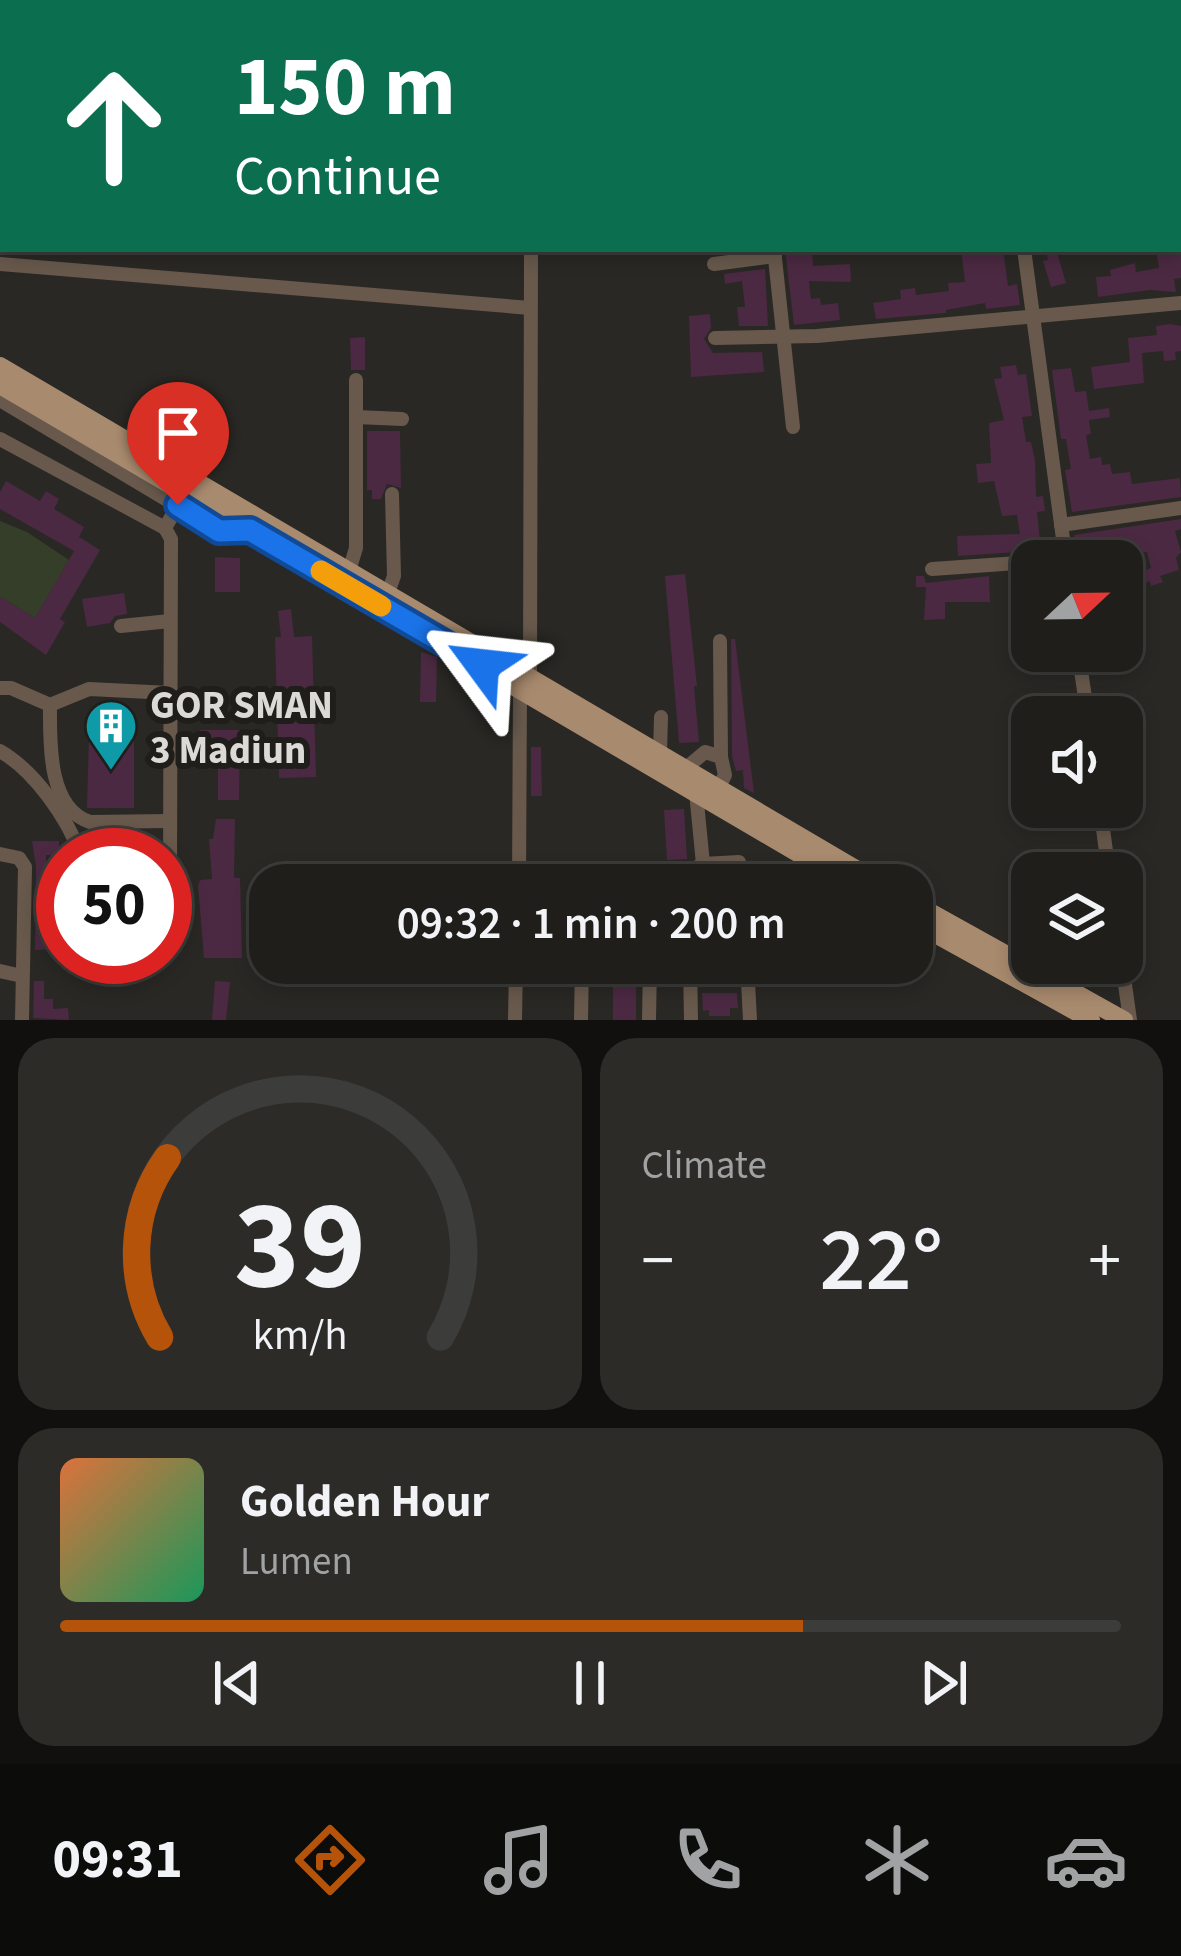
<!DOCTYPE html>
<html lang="en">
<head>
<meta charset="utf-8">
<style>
	:root { --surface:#1f1e1b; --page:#2c2b28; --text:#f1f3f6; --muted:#a1a2a3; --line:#3c3c3a; --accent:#b45309 }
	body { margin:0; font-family:"Source Sans 3",sans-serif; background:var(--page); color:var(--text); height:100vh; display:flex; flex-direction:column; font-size:45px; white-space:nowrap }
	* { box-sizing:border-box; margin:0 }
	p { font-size:39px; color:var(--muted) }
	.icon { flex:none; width:66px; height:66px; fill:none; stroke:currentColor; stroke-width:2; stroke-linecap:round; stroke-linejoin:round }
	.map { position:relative; height:1020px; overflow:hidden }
	.drawer { display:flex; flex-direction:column; gap:18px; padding:18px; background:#11100f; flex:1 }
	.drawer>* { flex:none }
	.hud { position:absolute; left:0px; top:0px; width:1182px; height:252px; box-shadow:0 6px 18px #0003,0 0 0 3px var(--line); background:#0b6e4f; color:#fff; overflow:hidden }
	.needle { width:78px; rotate:68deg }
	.tools { position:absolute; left:1011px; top:540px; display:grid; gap:24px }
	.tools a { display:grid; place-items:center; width:132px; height:132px; border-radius:24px; background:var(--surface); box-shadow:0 6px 18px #0003,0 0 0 3px var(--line); font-size:60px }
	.speed { position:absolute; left:36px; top:828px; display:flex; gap:24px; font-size:60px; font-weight:700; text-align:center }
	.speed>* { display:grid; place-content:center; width:156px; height:156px; border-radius:50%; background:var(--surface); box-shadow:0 6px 18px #0003,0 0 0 3px var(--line); line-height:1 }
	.speed .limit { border:18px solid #d22; background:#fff; color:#111 }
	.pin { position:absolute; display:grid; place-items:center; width:102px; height:102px; color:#fff; margin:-123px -51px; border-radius:50% 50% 50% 0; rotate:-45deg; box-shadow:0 0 12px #0007 }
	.pin .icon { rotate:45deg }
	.me { position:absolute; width:132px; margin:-66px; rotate:300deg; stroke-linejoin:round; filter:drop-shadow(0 0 9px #0008) }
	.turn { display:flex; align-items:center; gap:42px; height:252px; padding:0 36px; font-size:54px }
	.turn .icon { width:156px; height:156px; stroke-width:2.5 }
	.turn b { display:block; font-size:84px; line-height:102px }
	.big { font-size:90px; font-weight:600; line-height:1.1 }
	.drawer .tile { flex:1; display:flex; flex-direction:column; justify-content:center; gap:18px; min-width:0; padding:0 42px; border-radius:36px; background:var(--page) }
	.drawer .dial { align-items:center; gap:0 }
	.dial svg { height:312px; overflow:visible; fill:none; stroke:var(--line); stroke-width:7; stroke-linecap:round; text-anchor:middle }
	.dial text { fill:var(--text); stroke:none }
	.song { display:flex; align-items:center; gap:36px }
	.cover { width:144px; height:144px; border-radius:18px; background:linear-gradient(135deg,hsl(20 70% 55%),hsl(150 70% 35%)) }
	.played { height:12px; border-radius:6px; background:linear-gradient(90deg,var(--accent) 70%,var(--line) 70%) }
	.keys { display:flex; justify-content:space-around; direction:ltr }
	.heat { display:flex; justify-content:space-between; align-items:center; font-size:66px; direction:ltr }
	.drawer .tiles { flex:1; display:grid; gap:18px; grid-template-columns:1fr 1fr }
	.tile:last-child { grid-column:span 2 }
	.trip { position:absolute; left:249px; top:864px; width:684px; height:120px; border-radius:36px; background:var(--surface); box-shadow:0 6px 18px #0003,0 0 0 3px var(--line); font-weight:600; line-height:120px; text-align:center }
	.tab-bar { display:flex; height:192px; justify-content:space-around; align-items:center; background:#0c0c0b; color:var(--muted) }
	.tab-bar .icon { width:84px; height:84px }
	.tab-bar .selected { color:var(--accent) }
	.tab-bar b { font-size:54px; color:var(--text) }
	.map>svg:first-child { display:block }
	.green { fill:#343e28 }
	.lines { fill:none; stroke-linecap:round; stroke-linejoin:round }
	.canal { stroke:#0d4e58; stroke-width:12 }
	.building { fill:#4b2942 }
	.minor { stroke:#68594c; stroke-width:14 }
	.major { stroke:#a88a6e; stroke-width:18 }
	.route-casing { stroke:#114b97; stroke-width:30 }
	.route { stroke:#1a73e8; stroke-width:21 }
	.slow { stroke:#f59e0b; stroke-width:21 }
	.labels { text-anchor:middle; stroke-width:12; stroke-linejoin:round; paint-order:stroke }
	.poi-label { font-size:39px; font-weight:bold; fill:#dbdad7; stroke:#1f1e1a; text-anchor:start }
</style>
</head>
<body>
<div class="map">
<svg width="1181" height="1020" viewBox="0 0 1181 1020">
	<rect width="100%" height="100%" fill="#292824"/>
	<path class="green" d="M0 521 27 532 69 560 35 618 0 597Z"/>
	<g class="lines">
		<path class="canal" d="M669 0 680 3"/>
	</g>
	<g class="building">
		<path d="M785 249H812L813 266 850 264 851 282 809 281 811 299 820 298 821 305 838 303 840 320 794 325Z"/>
		<path d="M961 249H1003L1008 286 1017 284 1020 305 986 309 985 303 946 310V313L876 319 873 303 901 299 900 290 915 288 916 295 949 291 948 283 965 282Z"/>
		<path d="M1046 249H1056L1066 283 1051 287 1043 261 1048 260Z"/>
		<path d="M1156 249H1181V278L1174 279 1176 292 1150 290 1098 297 1096 277 1111 276 1110 270 1135 263 1136 272 1159 268Z"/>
		<path d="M765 269 768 326H739L737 307H745L742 281 725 284 724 274Z"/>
		<path d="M710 314 711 328 704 339 713 353 762 352 764 372 691 377 689 316Z"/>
		<path d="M1170 324 1181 326V351L1175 352 1176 360 1164 361 1163 351 1142 353 1144 383 1094 389 1091 367 1130 362 1128 338 1157 335 1156 326Z"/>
		<path d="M365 337V370H351L350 338Z"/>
		<path d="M1016 365 1018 375 1026 374 1032 416 1022 417 1026 442H1031L1035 460 1036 497 1043 496 1045 511 1037 512 1040 540 1052 539 1054 561H1043L1041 555 1031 551 958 556 957 536 1020 534 1017 515 1002 516 994 481 978 483 976 464 991 463 989 423 1004 420 994 379 1002 378 1000 367Z"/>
		<path d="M1071 368 1075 392 1086 391 1089 411 1109 408 1110 417 1089 420 1091 434 1086 435 1090 459 1101 457 1102 465 1110 464 1112 474 1130 472 1132 484 1180 478 1181 497 1072 512 1065 470 1071 469 1066 439H1061L1052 370Z"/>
		<path d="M367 431H400L401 488 387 484 381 499H372V490H367Z"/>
		<path d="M6 481 40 501 46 491 59 499 54 509 84 527 79 537 100 550 60 619 65 622 46 655 0 622V597L35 618 74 551 0 509V492Z"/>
		<path d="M1181 519V529L1175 531 1181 552 1176 558 1179 570 1160 576 1163 582 1151 586 1150 581 1138 586 1134 575 1151 568 1147 552 1139 553 1111 538 1075 542 1074 535Z"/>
		<path d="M215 557 240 558V592H215Z"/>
		<path d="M1032 573V643L1013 645 1010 617 1017 616 1013 592 1024 590 1021 574Z"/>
		<path d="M685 574 697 686H694L699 742 679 743 665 576Z"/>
		<path d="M916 576H924L926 583 989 576 990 602H945V619L924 620 926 587H916Z"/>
		<path d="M124 593 127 614 115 616 110 623 87 627 82 599Z"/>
		<path d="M291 609 294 637 312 636 316 777 279 778 275 637H281L278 611Z"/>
		<path d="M731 639H735L754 793 744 788 743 770 736 771 732 756Z"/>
		<path d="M421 652 437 657 436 702H420Z"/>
		<path d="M200 730H240L239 800H218V748H200Z"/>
		<path d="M134 736V808H87L89 737Z"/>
		<path d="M531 747H541L542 796H531Z"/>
		<path d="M684 809 687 859 667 860 664 810Z"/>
		<path d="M216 819H235L234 878H240L242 958H204L198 886 200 880 212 879 209 839H213Z"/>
		<path d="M32 841H59V855H46V875L63 874 59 949 35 950 36 867Z"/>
		<path d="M184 886 185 945H165V887Z"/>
		<path d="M34 981H44V999H53V1009L68 1008 69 1020 33 1018Z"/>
		<path d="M215 981 230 982 226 1020H212Z"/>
		<rect x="613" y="985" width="23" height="35"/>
		<path d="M702 993H737L738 1008H730V1016H709V1010L703 1011Z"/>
	</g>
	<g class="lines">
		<g class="minor">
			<path d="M646 0 658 3"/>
			<path d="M730 0 741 3"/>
			<path d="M844 0 845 3"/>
			<path d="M993 0V3"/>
			<path d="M124 3V0"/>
			<path d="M534 3V0"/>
			<path d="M0 12H3"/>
			<path d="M1179 58 1181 57"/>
			<path d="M1179 75H1181"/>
			<path d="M1179 141 1181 162"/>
			<path d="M1179 177H1181"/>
			<path d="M774 249 793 427"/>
			<path d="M1024 249 1066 561"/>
			<path d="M0 264 530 308"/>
			<path d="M714 264 775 256"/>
			<path d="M715 338 817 336 1181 303"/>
			<path d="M0 400 219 531 247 530"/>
			<path d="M356 417 402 419"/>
			<path d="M0 439 165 528 181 500"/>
			<path d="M1061 525 1181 508"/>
			<path d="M165 528 171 539 170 872"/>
			<path d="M1065 554 1111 549 1117 557 1130 559"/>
			<path d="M932 569 1032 562"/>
			<path d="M349 571 356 548V380"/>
			<path d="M388 593 394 576 392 494"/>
			<path d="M121 626 170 621"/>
			<path d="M720 641 721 757"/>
			<path d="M1078 651 1088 717"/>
			<path d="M530 678 531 249"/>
			<path d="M0 688H11L50 705 89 689 170 693"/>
			<path d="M50 705C50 741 47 808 90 822L170 821"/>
			<path d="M0 751C35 771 67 818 81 855"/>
			<path d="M660 753 661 717"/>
			<path d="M686 768 705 752 721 757 725 775 719 787"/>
			<path d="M696 792 703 864 739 862 743 885"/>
			<path d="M1100 807 1109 873"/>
			<path d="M0 854 19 858 25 867 22 1020"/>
			<path d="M520 877 637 878 649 885"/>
			<path d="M519 885 520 688"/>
			<path d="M689 885 690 871 703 864 708 885"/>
			<path d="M690 963 691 1020"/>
			<path d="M747 963 750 1020"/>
			<path d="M1122 963 1130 1020"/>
			<path d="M84 964V957"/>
			<path d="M0 971 22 976"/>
			<path d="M515 1020 516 963"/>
			<path d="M581 1020 582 963"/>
			<path d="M649 1020 650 963"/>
		</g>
		<g class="major">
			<path d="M0 366 883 885"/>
			<path d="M0 385 852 885"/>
			<path d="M912 902 1124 1020"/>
			<path d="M912 921 1091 1020"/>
		</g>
	</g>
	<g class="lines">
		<g class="route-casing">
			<path id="route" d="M178 505 219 531 250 530 482 665"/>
		</g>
		<use href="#route" class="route"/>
		<path class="slow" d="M321 571 381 606"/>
	</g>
	<defs>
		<g id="building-pin" transform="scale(2.7)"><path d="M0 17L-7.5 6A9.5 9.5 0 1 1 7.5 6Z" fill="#0f9aa8" stroke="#1f1e1a"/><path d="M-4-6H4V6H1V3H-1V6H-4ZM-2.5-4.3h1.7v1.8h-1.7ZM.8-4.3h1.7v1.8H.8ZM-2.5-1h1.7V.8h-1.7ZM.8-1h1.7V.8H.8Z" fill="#fff"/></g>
	</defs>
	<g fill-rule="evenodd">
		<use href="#building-pin" x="111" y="726"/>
	</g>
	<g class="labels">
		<g class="poi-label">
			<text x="150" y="718">GOR SMAN<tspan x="150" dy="45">3 Madiun</tspan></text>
		</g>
	</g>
</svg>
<div class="tools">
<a><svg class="needle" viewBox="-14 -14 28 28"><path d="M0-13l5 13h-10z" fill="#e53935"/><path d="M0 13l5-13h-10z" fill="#a1a2a3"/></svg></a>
<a><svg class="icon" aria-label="sound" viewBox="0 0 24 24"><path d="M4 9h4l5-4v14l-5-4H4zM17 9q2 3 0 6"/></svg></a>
<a><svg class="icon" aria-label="layers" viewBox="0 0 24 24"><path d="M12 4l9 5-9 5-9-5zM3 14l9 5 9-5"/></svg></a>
</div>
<div class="speed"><div class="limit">50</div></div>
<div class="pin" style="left:178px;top:505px;background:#d93025"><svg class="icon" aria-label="arrive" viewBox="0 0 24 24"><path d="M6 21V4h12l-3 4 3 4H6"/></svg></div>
<svg class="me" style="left:482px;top:665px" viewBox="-20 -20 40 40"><path d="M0-17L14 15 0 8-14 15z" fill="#1a73e8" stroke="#fff" stroke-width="4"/></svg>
<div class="trip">09:32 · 1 min · 200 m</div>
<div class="hud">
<div class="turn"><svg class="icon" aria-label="ahead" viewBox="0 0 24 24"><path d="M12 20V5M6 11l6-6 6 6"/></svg><div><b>150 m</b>Continue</div></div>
</div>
</div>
<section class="drawer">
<div class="tiles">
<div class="tile dial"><svg viewBox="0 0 100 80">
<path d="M14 69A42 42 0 1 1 86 69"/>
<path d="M14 69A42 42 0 0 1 16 23" stroke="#b45309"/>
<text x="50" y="56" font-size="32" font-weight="700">39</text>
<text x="50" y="72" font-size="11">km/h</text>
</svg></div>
<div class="tile"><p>Climate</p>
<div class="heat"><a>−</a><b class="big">22°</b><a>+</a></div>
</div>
<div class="tile">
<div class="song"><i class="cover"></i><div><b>Golden Hour</b><p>Lumen</p></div></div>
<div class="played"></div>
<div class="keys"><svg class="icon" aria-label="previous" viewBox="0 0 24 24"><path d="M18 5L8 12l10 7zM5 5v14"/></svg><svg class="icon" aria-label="pause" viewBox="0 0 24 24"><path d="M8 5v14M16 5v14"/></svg><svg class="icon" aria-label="next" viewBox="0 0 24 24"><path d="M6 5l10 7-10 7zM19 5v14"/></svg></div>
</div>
</div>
</section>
<nav class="tab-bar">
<b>09:31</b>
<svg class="icon selected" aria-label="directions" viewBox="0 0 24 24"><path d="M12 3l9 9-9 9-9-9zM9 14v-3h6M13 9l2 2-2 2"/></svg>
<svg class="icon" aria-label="music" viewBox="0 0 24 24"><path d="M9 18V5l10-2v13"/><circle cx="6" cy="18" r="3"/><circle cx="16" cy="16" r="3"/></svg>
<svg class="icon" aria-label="phone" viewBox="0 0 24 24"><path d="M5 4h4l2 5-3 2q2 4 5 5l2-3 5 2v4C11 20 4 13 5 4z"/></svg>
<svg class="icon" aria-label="climate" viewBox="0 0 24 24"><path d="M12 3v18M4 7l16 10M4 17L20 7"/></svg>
<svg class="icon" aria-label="car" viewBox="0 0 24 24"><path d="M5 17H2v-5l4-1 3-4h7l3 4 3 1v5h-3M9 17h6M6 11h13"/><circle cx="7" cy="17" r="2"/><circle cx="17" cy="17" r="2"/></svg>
</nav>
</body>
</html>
